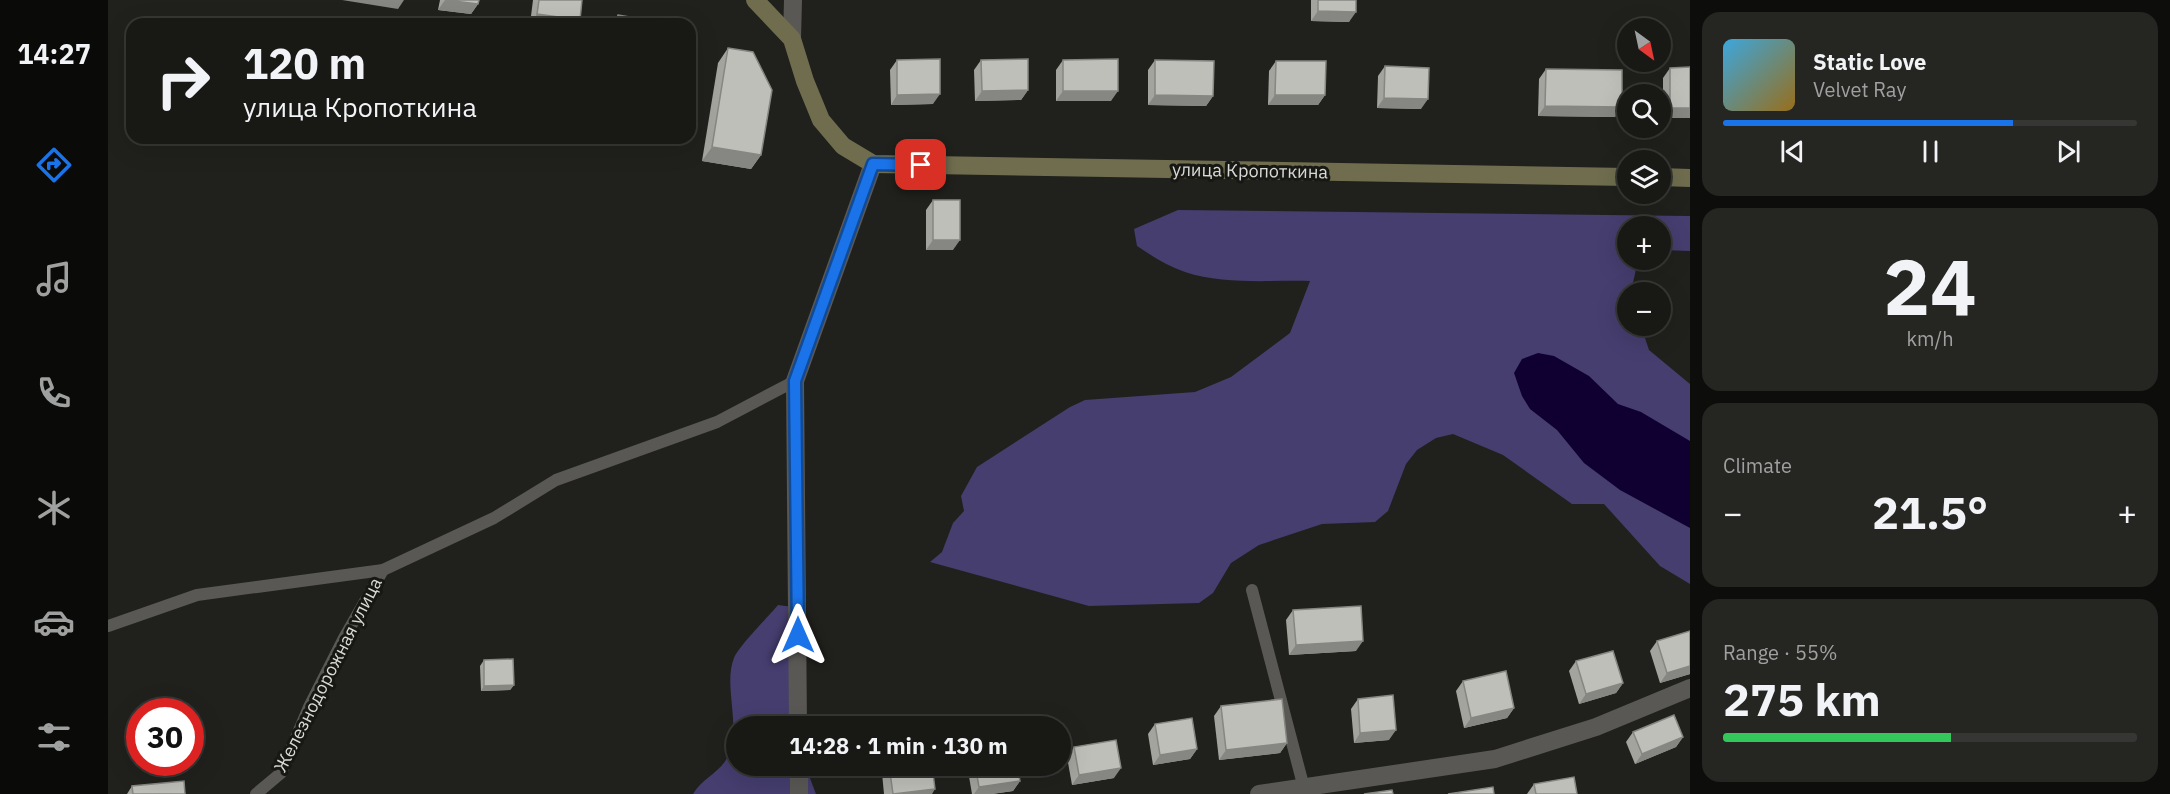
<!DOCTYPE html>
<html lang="en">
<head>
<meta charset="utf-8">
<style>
	:root { --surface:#181815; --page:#252522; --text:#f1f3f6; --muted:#9fa0a0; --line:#363734; --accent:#1a73e8 }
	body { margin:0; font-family:"IBM Plex Sans",sans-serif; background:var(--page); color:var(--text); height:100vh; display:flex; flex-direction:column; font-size:22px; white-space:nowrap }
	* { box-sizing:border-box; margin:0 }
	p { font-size:20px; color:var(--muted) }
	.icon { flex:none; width:33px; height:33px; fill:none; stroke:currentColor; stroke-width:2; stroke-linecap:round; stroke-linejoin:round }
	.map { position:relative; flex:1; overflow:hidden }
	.panel { display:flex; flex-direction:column; gap:12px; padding:12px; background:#0d0d0c; width:480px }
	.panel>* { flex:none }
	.banner { position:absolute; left:18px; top:18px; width:570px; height:126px; border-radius:18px; box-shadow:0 6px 24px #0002,0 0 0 2px var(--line); background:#181815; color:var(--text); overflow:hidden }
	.needle { width:39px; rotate:147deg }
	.buttons { position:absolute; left:1509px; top:18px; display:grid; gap:12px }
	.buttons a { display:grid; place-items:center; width:54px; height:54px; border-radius:50%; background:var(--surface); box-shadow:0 6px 24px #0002,0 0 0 2px var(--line); font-size:30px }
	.speed { position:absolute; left:18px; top:698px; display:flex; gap:12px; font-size:30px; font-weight:700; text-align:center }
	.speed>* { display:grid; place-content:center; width:78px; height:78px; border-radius:50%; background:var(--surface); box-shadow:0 6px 24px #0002,0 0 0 2px var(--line); line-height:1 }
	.speed .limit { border:9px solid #d22; background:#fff; color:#111 }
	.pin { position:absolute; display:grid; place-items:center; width:51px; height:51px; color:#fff; margin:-26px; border-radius:12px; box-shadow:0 3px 9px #0006 }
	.me { position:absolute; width:66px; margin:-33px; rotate:0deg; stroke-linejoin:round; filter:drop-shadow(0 0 4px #0008) }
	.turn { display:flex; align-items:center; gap:21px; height:126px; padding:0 18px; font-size:27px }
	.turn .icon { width:78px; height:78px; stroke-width:2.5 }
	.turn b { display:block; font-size:42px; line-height:51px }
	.big { font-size:45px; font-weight:700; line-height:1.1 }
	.panel .tile { flex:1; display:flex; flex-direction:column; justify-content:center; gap:9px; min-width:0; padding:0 21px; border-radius:18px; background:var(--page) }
	.panel .dial { align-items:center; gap:0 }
	.dial b { font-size:78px; line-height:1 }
	.song { display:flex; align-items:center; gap:18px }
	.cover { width:72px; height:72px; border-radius:9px; background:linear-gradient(135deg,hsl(200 70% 55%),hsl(40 70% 35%)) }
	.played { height:6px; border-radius:3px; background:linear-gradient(90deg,var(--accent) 70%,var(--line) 70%) }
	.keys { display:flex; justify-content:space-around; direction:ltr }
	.heat { display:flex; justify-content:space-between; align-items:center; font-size:33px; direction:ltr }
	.charge { height:9px; border-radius:4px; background:linear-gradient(90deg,#34c759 55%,var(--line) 0) }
	.trip { position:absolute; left:618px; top:716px; width:345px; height:60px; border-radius:30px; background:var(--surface); box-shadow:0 6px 24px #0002,0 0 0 2px var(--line); font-weight:700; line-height:60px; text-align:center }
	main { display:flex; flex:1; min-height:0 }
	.tabs { display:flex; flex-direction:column; width:108px; justify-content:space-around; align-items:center; background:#0a0a08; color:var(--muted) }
	.tabs .icon { width:42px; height:42px }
	.tabs .current { color:var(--accent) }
	.tabs b { font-size:27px; color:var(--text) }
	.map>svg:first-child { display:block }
	.green { fill:#453e6f }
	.water { fill:#100031 }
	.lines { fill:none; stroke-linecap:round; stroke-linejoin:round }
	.lane { stroke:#595854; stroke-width:12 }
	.street { stroke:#595854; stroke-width:18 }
	.secondary { stroke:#6f6d4e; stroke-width:18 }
	.wall { fill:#a4a49f }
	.shaded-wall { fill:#868682 }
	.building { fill:#bfbfb9; stroke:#868682; stroke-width:1.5 }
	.route-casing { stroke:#114b97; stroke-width:15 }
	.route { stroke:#1a73e8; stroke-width:10 }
	.labels { text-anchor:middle; stroke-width:6; stroke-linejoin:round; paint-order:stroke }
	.street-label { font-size:18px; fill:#d9d9d7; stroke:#171713 }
</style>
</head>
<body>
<main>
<nav class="tabs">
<b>14:27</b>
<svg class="icon current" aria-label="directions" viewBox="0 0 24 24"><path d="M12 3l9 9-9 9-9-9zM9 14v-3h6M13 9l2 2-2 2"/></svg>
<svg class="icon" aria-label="music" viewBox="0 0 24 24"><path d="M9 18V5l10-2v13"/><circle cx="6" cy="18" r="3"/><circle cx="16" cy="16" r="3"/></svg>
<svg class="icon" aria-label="phone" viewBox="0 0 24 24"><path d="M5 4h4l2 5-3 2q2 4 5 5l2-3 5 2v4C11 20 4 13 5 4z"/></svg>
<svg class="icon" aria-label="climate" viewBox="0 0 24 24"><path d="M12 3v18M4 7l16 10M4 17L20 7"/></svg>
<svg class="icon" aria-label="car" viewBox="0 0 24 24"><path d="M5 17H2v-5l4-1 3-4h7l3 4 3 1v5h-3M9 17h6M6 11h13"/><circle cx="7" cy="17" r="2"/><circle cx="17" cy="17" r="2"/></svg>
<svg class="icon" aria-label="filters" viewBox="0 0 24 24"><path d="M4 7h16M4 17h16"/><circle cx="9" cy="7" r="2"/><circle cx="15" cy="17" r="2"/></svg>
</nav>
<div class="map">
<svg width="1582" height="794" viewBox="0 0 1582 794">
	<rect width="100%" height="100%" fill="#20201c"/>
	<g class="green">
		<path d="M1070 210 1582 216V251L1553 250 1552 226H1520V260H1530L1523 292H1520V326H1533L1541 350 1582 384V584L1552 566 1496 504H1464L1395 455 1345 434 1328 438 1309 450 1298 464 1280 511 1267 522 1214 524 1151 545 1123 563 1105 593 1091 603 981 606 822 562 834 552 845 523 856 511 853 496 869 467 962 407 977 400 1087 392 1123 377 1182 333 1202 281C1161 280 1116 285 1077 272 1059 266 1044 256 1029 246L1026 229Z"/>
		<path d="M670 605 685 607V726H628V765H697L708 794H585C595 777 614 772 621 754 633 723 615 685 626 658 631 646 660 617 670 605Z"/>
	</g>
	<path class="water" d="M1430 353 1446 356 1481 376 1510 404 1533 412 1582 441V528L1512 490 1476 463 1449 430 1422 409 1414 396 1406 373 1414 359Z"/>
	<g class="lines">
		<g class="lane">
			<path d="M1144 590 1196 788"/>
			<path d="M0 626 89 595 275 570"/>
			<path d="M148 794 173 773 201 707 236 638 275 570 386 518 448 480 609 422 687 381"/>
		</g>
		<g class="street">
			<path d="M684 39 685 0"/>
			<path d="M690 726 687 381 765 164"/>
			<path d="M691 765V794"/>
			<path d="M1151 794 1387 759 1488 727 1582 688"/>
		</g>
		<g class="secondary">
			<path d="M647 0 684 39 697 81 713 120 735 146 765 164 1520 177"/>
			<path d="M1552 177 1582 178"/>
		</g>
	</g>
	<g class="wall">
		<path d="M332 0H371L370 4 363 14 330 10Z"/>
		<path d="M425 0H474L472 20 469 24H422Z"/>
		<path d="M1203 0H1248L1241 22 1203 21Z"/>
		<path d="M510 15 556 24H503Z"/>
		<path d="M620 48 653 155 643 169 594 161 610 63Z"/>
		<path d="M789 60 825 104 783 105 782 70Z"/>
		<path d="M873 60 920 90 913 100 867 101 866 70Z"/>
		<path d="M955 60 1003 101H948V70Z"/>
		<path d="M1047 60 1105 96 1098 106 1040 105V70Z"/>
		<path d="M1168 61 1217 95 1210 105H1160L1161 71Z"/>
		<path d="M1277 66 1313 109 1269 108 1270 76Z"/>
		<path d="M1562 68 1582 118H1555V78Z"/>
		<path d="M1438 69 1514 107 1507 117 1430 116 1431 79Z"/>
		<path d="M825 200 845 250H818V210Z"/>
		<path d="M1185 610 1248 651 1181 655 1178 620Z"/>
		<path d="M1582 631V674L1552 683 1542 651 1549 641Z"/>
		<path d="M376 660 406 685 402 690 373 691 372 666Z"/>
		<path d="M1468 661 1515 683 1508 693 1471 704 1461 671Z"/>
		<path d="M1355 681 1406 708 1399 718 1356 728 1348 691Z"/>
		<path d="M1250 699 1281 740 1246 743 1243 709Z"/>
		<path d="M1113 706 1179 743 1172 753 1111 760 1106 716Z"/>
		<path d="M1047 724 1089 749 1082 759 1045 765 1040 734Z"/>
		<path d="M1525 732 1575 737 1568 747 1527 764 1518 742Z"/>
		<path d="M966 747 1006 778 964 785 959 757Z"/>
		<path d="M779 765H824V794H776L774 773Z"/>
		<path d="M859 765H909L912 781 905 791 884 794H864Z"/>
		<path d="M1426 784 1469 794H1419Z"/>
		<path d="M24 786 77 794H19Z"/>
	</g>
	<g class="shaded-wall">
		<path d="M234 0H296L290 9Z"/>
		<path d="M337 0 370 4 363 14 330 10Z"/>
		<path d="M1210 11 1248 12 1241 22 1203 21Z"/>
		<path d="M429 14 472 20 469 24H422Z"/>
		<path d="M920 90 913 100 867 101 874 91Z"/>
		<path d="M955 91H1010L1003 101H948Z"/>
		<path d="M832 94 825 104 783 105 789 95Z"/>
		<path d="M1047 95 1105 96 1098 106 1040 105Z"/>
		<path d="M1167 95H1217L1210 105H1160Z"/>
		<path d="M1276 98 1320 99 1313 109 1269 108Z"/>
		<path d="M1437 106 1514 107 1507 117 1430 116Z"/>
		<path d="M1562 108H1582V118H1555Z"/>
		<path d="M604 147 653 155 643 169 594 161Z"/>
		<path d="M825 240H852L845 250H818Z"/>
		<path d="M1255 641 1248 651 1181 655 1188 645Z"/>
		<path d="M1582 666V674L1552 683 1559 673Z"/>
		<path d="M1515 683 1508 693 1471 704 1478 694Z"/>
		<path d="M406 685 402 690 373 691 376 686Z"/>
		<path d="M1406 708 1399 718 1356 728 1363 718Z"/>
		<path d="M1288 730 1281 740 1246 743 1252 733Z"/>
		<path d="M1575 737 1568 747 1527 764 1534 754Z"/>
		<path d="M1179 743 1172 753 1111 760 1118 750Z"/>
		<path d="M1089 749 1082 759 1045 765 1052 755Z"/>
		<path d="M1013 768 1006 778 964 785 971 775Z"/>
		<path d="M912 781 905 791 884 794H866L871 787Z"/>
		<path d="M827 789 824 794H788Z"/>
	</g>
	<g class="building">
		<path d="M338 0H371L370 4Z"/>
		<path d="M431 0H474L472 20 429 14Z"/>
		<path d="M1210 0H1248V12L1210 11Z"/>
		<path d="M510 15 556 23V24H508Z"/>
		<path d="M620 48 645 52 664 90 653 155 604 147Z"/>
		<path d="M832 59V94L789 95V60Z"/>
		<path d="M920 59V90L874 91 873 60Z"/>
		<path d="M1010 59V91H955V60Z"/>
		<path d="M1047 60 1106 61 1105 96 1047 95Z"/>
		<path d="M1168 61H1218L1217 95H1167Z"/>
		<path d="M1277 66 1321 68 1320 99 1276 98Z"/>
		<path d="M1582 67V108H1562V68Z"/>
		<path d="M1438 69 1514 70V107L1437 106Z"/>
		<rect x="825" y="200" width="27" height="40"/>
		<path d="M1253 606 1255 641 1188 645 1185 610Z"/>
		<path d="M1582 631V666L1559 673 1549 641Z"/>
		<path d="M1505 651 1515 683 1478 694 1468 661Z"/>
		<path d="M405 659 406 685 376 686V660Z"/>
		<path d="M1398 671 1406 708 1363 718 1355 681Z"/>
		<path d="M1285 695 1288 730 1252 733 1250 699Z"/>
		<path d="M1174 699 1179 743 1118 750 1113 706Z"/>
		<path d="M1566 715 1575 737 1534 754 1525 732Z"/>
		<path d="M1084 718 1089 749 1052 755 1047 724Z"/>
		<path d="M1008 740 1013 768 971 775 966 747Z"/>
		<path d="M781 765H824L827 789 785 794Z"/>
		<path d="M867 765H909L912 781 871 787Z"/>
		<path d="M1466 777 1469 794H1428L1426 784Z"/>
		<path d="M76 781 77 794H25L24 786Z"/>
		<path d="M1385 787 1386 794H1340Z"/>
		<path d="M1284 790 1285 794H1256Z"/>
	</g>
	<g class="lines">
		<g class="route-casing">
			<path id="route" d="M690 635 687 381 765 164 813 165"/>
		</g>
		<use href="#route" class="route"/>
	</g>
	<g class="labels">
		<g class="street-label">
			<text transform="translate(1142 171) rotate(1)" y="6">улица Кропоткина</text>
			<text transform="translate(220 675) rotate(-63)" y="6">Железнодорожная улица</text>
		</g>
	</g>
</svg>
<div class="buttons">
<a><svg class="needle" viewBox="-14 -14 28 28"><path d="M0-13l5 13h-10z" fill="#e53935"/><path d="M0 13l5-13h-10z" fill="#9fa0a0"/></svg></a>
<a><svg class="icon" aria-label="search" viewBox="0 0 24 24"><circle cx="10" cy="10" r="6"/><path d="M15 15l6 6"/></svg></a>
<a><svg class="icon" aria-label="layers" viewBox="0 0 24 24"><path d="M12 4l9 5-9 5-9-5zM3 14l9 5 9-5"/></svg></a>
<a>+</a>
<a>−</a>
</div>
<div class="speed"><div class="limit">30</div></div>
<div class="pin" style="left:813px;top:165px;background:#d93025"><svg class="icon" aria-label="arrive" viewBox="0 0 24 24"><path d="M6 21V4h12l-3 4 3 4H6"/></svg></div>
<svg class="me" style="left:690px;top:635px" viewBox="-20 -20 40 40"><path d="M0-17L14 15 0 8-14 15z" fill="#1a73e8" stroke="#fff" stroke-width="4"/></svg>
<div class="trip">14:28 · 1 min · 130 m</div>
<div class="banner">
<div class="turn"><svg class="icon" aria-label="right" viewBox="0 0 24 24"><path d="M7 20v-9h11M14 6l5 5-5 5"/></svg><div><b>120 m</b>улица Кропоткина</div></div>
</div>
</div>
<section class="panel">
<div class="tile">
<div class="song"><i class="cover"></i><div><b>Static Love</b><p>Velvet Ray</p></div></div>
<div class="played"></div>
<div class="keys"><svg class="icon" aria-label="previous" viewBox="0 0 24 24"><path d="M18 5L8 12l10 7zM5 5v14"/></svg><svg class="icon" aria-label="pause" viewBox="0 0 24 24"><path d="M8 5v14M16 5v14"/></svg><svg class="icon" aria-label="next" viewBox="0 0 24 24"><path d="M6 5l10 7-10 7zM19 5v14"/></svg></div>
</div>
<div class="tile dial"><b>24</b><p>km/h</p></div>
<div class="tile"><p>Climate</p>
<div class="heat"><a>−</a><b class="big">21.5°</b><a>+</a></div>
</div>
<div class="tile"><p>Range · 55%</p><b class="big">275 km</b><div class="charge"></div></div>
</section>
</main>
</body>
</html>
